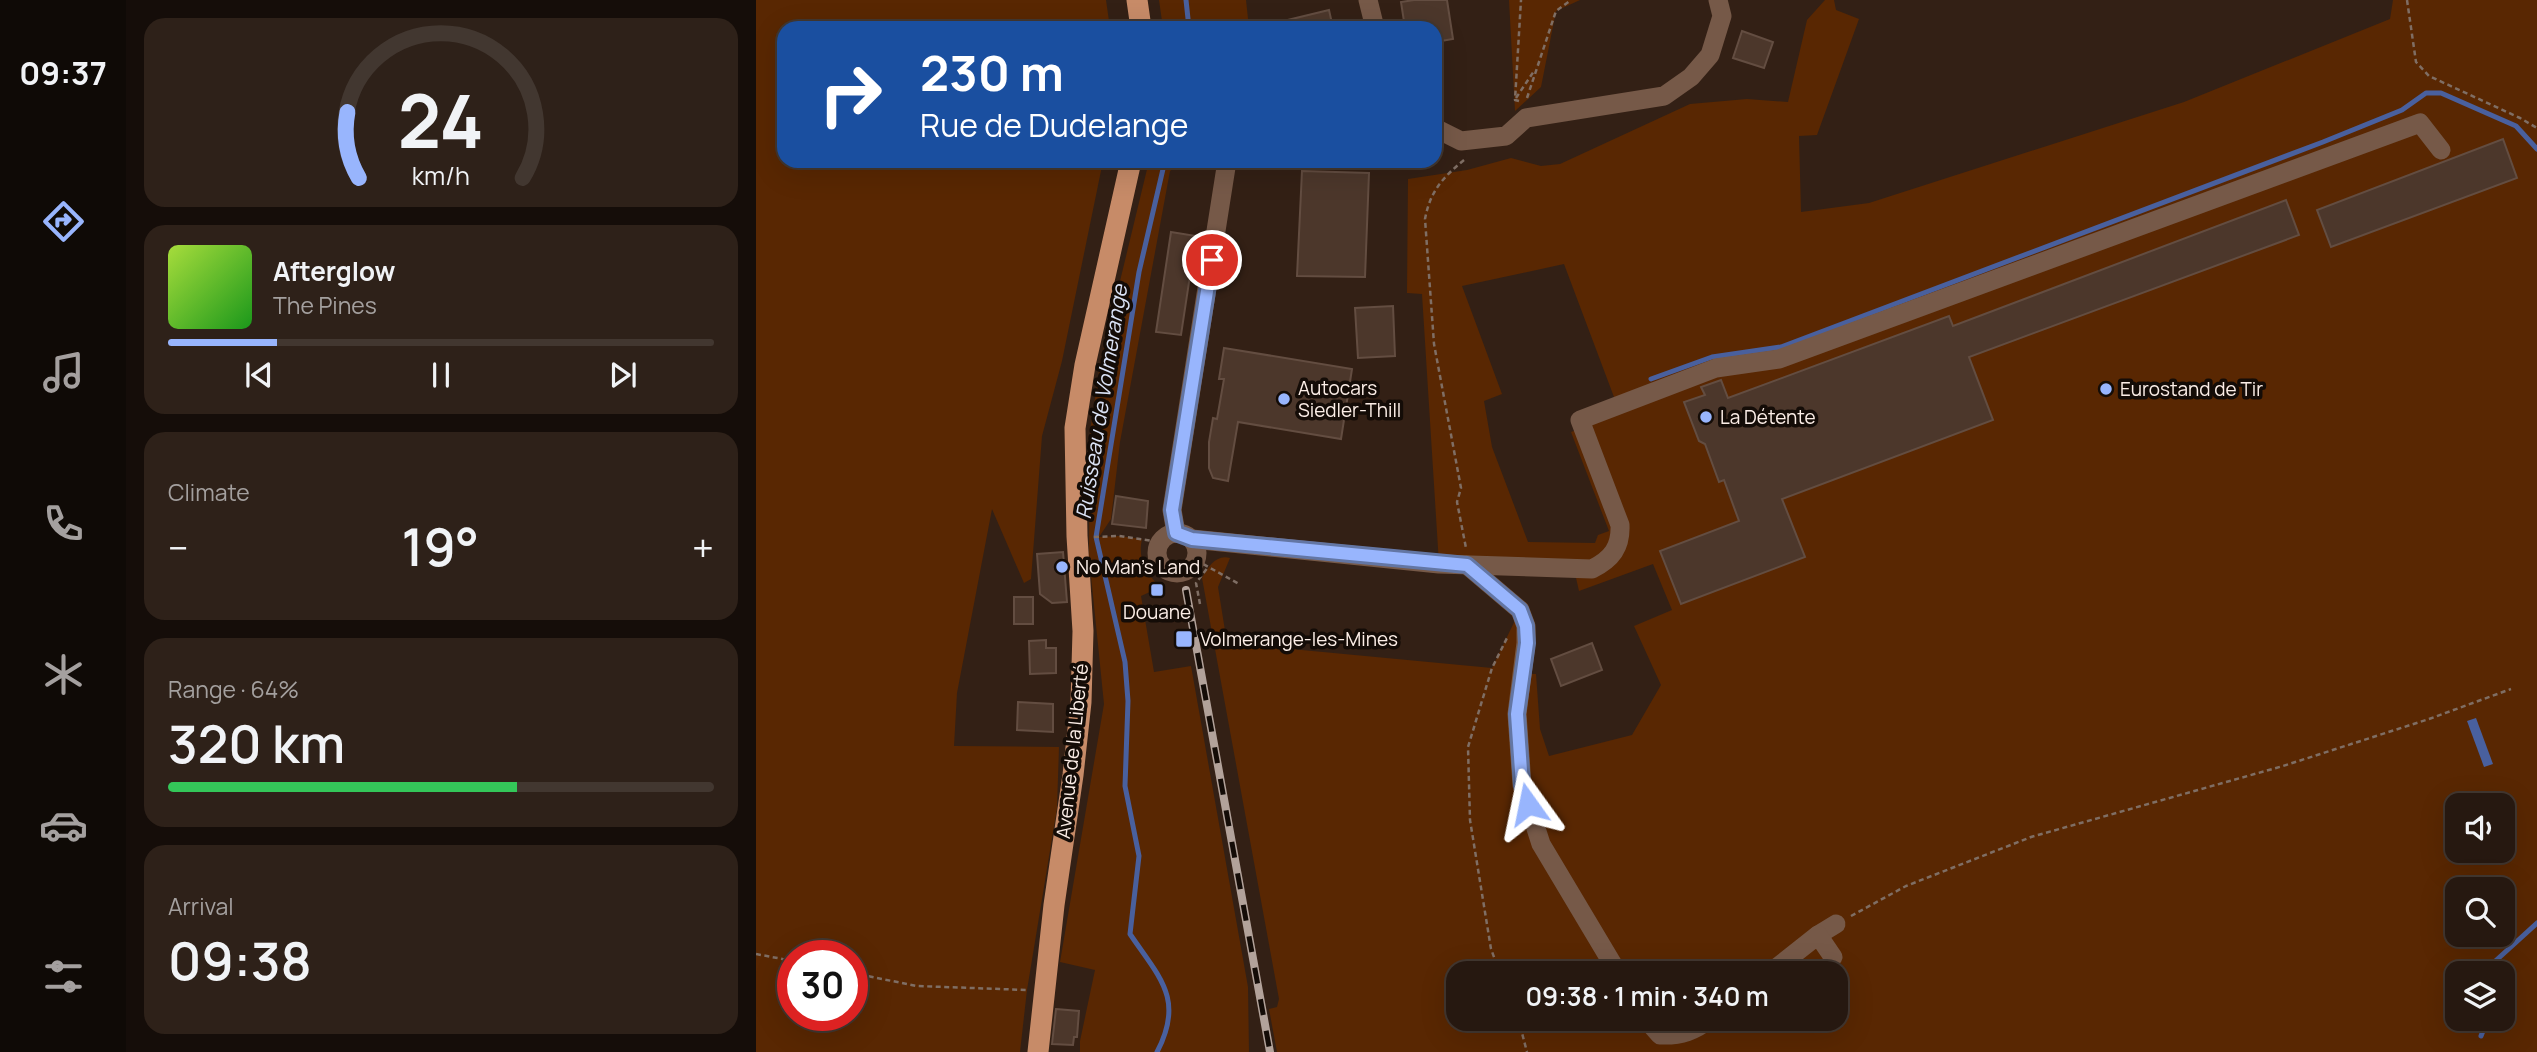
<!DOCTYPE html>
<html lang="en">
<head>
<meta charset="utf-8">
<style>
	:root { --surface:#261810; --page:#2e2119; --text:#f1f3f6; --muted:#a4a09f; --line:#423730; --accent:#98b5fd }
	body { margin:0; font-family:Manrope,sans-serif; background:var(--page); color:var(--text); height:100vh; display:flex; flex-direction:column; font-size:26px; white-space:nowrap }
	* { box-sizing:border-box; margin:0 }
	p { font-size:23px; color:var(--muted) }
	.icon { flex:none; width:38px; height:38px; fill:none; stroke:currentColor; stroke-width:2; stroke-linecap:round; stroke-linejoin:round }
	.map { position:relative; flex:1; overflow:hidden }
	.sheet { display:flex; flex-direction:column; gap:18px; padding:18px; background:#150d09; width:630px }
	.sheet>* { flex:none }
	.hud { position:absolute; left:21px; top:21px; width:665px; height:147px; border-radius:21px; box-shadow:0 7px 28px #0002,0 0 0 2px var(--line); background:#1a4fa0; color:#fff; overflow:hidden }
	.controls { position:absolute; left:1689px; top:793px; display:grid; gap:14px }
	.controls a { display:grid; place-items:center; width:70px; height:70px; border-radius:14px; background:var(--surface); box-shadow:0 7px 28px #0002,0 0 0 2px var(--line); font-size:35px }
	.speed { position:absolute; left:21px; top:940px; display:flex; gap:14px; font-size:35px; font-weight:700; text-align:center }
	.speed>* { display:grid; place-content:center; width:91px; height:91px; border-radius:50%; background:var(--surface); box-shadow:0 7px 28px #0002,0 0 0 2px var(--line); line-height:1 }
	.speed .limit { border:10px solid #d22; background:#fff; color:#111 }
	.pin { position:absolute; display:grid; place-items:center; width:60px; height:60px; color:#fff; margin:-30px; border:4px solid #fff; border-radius:50%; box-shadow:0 2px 7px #0007 }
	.me { position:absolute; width:77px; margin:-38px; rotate:348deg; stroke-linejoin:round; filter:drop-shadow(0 0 5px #0008) }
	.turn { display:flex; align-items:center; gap:24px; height:147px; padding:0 28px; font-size:32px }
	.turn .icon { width:91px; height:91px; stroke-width:2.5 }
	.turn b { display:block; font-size:49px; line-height:60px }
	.big { font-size:52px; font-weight:600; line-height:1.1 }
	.sheet .tile { flex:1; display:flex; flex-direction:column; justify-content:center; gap:10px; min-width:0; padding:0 24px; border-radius:21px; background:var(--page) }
	.sheet .dial { align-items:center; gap:0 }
	.dial svg { height:182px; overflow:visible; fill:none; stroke:var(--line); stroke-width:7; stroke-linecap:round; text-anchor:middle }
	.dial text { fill:var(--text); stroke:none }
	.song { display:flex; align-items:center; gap:21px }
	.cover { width:84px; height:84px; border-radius:10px; background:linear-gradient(135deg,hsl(80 70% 55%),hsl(120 70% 35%)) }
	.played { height:7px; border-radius:4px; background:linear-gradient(90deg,var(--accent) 20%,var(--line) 20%) }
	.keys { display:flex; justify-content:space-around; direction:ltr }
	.heat { display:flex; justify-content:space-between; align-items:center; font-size:38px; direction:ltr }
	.charge { height:10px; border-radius:5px; background:linear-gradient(90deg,#34c759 64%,var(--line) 0) }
	.trip { position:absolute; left:690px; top:961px; width:402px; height:70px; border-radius:21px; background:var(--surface); box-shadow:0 7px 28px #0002,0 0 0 2px var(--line); font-weight:600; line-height:70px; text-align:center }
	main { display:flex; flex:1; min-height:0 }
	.menu { display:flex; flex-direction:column; width:126px; justify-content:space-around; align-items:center; background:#0f0a06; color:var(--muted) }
	.menu .icon { width:49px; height:49px }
	.menu .selected { color:var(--accent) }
	.menu b { font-size:32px; color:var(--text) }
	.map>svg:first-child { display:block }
	.green { fill:#592702; fill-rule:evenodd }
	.water { fill:#49609e }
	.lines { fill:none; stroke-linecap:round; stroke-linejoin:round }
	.stream { stroke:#49609e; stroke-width:5 }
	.building { fill:#4c372b; stroke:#634d41; stroke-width:2 }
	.path { stroke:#7f6e64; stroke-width:2.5; stroke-dasharray:5 3.5; stroke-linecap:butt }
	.minor { stroke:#765948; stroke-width:19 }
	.major { stroke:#c78b68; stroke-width:21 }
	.rail-casing { stroke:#b2a29a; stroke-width:8 }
	.rail { stroke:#140c07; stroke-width:5; stroke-dasharray:16; stroke-linecap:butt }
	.route-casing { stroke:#6376a4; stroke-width:18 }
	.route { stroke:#98b5fd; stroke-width:12 }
	.poi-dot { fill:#98b5fd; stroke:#140c07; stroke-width:2.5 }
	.labels { text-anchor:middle; stroke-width:7; stroke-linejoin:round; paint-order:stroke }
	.poi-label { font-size:19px; fill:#fceee7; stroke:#140c07; text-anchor:start }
	.street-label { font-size:19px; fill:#fceee7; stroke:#140c07 }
	.water-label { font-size:21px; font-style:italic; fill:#dbe3f6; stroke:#140c07 }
</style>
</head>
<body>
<main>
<nav class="menu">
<b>09:37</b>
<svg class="icon selected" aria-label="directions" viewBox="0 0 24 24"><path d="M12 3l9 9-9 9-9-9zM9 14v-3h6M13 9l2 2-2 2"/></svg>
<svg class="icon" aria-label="music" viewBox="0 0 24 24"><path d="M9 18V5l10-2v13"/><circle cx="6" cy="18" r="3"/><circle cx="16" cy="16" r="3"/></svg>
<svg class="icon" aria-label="phone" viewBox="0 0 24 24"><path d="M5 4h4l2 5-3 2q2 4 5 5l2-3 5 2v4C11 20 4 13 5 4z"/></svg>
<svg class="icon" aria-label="climate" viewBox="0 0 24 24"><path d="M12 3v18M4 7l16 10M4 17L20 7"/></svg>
<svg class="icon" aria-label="car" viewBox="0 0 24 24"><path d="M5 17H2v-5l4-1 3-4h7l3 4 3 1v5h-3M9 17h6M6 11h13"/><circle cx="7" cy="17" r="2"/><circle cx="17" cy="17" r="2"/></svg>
<svg class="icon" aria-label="filters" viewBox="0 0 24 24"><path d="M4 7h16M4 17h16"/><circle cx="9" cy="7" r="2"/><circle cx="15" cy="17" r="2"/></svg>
</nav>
<section class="sheet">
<div class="tile dial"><svg viewBox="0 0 100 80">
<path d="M14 69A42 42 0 1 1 86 69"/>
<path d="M14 69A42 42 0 0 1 9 40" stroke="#98b5fd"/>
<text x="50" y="56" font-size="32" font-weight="700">24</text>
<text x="50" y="72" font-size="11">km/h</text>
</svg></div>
<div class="tile">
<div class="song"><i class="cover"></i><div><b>Afterglow</b><p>The Pines</p></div></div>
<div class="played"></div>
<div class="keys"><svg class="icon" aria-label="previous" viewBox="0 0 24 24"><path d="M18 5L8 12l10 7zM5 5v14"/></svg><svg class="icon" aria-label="pause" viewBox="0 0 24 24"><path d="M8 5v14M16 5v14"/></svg><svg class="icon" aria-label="next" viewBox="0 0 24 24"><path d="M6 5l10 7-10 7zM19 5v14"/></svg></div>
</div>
<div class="tile"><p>Climate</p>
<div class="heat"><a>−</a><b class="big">19°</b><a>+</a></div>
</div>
<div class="tile"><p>Range · 64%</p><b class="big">320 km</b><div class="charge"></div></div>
<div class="tile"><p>Arrival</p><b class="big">09:38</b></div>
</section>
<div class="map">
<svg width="1781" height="1052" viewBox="0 0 1781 1052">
	<rect width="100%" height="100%" fill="#332015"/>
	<g class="green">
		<path d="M0 0H350L354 28H28V161H347L306 361 286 436 275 579 268 583 236 509 201 693 198 746 303 747 301 808 271 990 264 1052H0ZM37 956H96V1015H37Z"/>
		<path d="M403 0H490L493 28H407Z"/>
		<path d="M753 0H824L800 11 785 87 759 111Z"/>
		<path d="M1069 0H1078L1080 10 1103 19 1061 135 1043 136 1045 212 1113 203 1428 102 1634 19 1637 0H1781V1052H521L513 1009 521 1007 523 999 446 578C452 567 460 554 474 558L462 587 471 643 736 668 764 610 766 674H780L784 729 793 756 876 735 905 685 878 626 916 610 897 564 823 591 818 569 683 564 666 294 651 293 652 179 711 170 755 158 785 166 804 164 934 104 991 99 1032 102 1051 20ZM808 264 861 405 826 428 815 432 853 531 842 535 839 543 772 542 736 447 728 401 746 394 706 286ZM1701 805H1746V850H1701ZM1701 889H1746V934H1701ZM702 973H1080V1018H702ZM1701 973H1746V1018H1701Z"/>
		<path d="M393 161H427L414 171 364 442 355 519 343 537 363 536 386 539C382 557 388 569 400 583L396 591 385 596 398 672 435 666 492 987 493 1052H324V1041L339 970 304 962 348 704 333 556 334 432 344 364Z"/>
	</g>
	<path class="water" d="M1720 718 1737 764 1728 767 1711 721Z"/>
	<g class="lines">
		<g class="stream">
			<path d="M430 0 433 28"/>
			<path d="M895 379 956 357 1025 347 1567 142 1646 110 1670 93H1685L1760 126 1781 149"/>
			<path d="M1736 973 1735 965 1781 923"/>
			<path d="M1725 1036 1732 1018"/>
			<path d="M401 1052C429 999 403 977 374 934L383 856 369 786 372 701 369 662 340 537 383 272 407 169 412 161"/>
		</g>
	</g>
	<g class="building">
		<path d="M658 0H691L697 39 679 42V28H649L645 2Z"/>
		<path d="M573 10 577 28H520L519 23Z"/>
		<path d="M986 31 1017 42 1008 68 977 58Z"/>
		<path d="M1747 139 1761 178 1575 247 1561 210Z"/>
		<path d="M546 171 613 173 609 277 541 276Z"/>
		<path d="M1530 200 1543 235 1213 357 1237 420 1026 499 1049 557 925 604 904 551 983 521 968 480 963 482 949 444 943 441 928 402 949 395 945 387 965 380 972 398 1193 316 1197 326Z"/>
		<path d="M415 232 440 236 425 335 400 332Z"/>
		<path d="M637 306 639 356 602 358 599 308Z"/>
		<path d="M468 348 596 369 585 439 482 422 472 481 457 478 453 468V442L457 418 461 419 468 379H463Z"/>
		<path d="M360 496 392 501 390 528 356 524Z"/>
		<path d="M307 552 311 602 296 603 284 594 281 554Z"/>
		<rect x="258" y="597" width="19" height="27"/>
		<path d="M290 640V648H300V673L274 674 273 641Z"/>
		<path d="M836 643 846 670 805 686 795 659Z"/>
		<path d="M262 702 297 704V732L261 730Z"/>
		<path d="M300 1009 323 1011 321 1037H318L317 1045 296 1044Z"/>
	</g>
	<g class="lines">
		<g class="path">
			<path d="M1651 0 1660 62 1673 76 1764 118 1781 128"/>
			<path d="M760 98 778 71"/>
			<path d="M771 98 800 11 815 0"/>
			<path d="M763 101 759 100 765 0"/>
			<path d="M708 160C686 178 674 192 669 219L678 344 705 488 701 502 710 548"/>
			<path d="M338 537 363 536 404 542"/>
			<path d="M440 560 483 584"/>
			<path d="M444 604 440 583 452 567"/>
			<path d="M1095 916 1150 886 1275 837 1527 766 1673 719 1755 689"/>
			<path d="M0 954 37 961"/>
			<path d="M96 973 161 986 270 990"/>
			<path d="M744 973 735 949 714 820 712 747 736 668 751 638"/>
			<path d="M762 1018 771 1052"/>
		</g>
		<g class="minor">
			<path d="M612 0 619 28"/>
			<path d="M679 128 705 141 750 136 770 118 908 96 935 77 954 55 966 16 962 0"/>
			<circle cx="421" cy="553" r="20"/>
			<path d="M420 533 416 510 471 161"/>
			<path d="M436 539 683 564 836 569C856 559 865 547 864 525L824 420 960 368 1023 359 1664 123 1685 150"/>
			<path d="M711 565 764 610 770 626V643L761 714 766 785 785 844 862 973"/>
			<path d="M1062 935 1080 924"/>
			<path d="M1014 973 1062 935 1077 957"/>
			<path d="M889 1018 904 1035C925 1036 939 1031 955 1018"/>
		</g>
		<g class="major">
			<path d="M381 0 385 28"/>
			<path d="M282 1052 298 905 317 775 325 702 327 631 321 536 319 428 329 365 375 161"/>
		</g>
		<g class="rail-casing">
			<path id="rail" d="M430 590 514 1052"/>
		</g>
		<use href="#rail" class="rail"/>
	</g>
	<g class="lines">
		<g class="route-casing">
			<path id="route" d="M456 260 416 510 420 533 436 539 711 565 764 610 770 626 771 643 761 714 766 785 772 804"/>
		</g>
		<use href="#route" class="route"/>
	</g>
	<g class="poi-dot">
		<circle cx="1350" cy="389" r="7"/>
		<circle cx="528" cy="399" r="7"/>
		<circle cx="950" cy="417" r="7"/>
		<circle cx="306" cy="567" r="7"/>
		<rect x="394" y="583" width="14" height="14" rx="3.5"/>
		<rect x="419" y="630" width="18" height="18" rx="3.5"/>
	</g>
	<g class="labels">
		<g class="poi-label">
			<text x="542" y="395">Autocars<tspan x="542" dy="22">Siedler-Thill</tspan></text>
			<text x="1364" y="396">Eurostand de Tir</text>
			<text x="964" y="424">La Détente</text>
			<text x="320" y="574">No Man's Land</text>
			<text x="401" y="619" text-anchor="middle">Douane</text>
			<text x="444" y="646">Volmerange-les-Mines</text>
		</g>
		<g class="street-label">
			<text transform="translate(316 751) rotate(-84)" y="7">Avenue de la Liberté</text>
		</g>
		<g class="water-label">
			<text transform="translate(346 402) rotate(-81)" y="7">Ruisseau de Volmerange</text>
		</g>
	</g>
</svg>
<div class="controls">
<a><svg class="icon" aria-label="sound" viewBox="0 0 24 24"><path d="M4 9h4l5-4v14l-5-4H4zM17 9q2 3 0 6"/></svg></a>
<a><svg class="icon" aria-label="search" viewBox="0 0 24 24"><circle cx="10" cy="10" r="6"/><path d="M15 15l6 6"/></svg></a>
<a><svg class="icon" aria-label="layers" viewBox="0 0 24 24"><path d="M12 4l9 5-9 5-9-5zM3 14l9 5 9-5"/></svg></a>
</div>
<div class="speed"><div class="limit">30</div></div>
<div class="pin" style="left:456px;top:260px;background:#d93025"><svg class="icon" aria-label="arrive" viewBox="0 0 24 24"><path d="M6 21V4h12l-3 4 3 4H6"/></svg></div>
<svg class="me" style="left:772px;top:804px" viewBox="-20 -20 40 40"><path d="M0-17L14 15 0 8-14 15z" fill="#98b5fd" stroke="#fff" stroke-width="4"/></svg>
<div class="trip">09:38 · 1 min · 340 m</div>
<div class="hud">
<div class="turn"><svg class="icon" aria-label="right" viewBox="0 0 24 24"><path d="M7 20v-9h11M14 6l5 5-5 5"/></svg><div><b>230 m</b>Rue de Dudelange</div></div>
</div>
</div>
</main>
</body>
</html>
